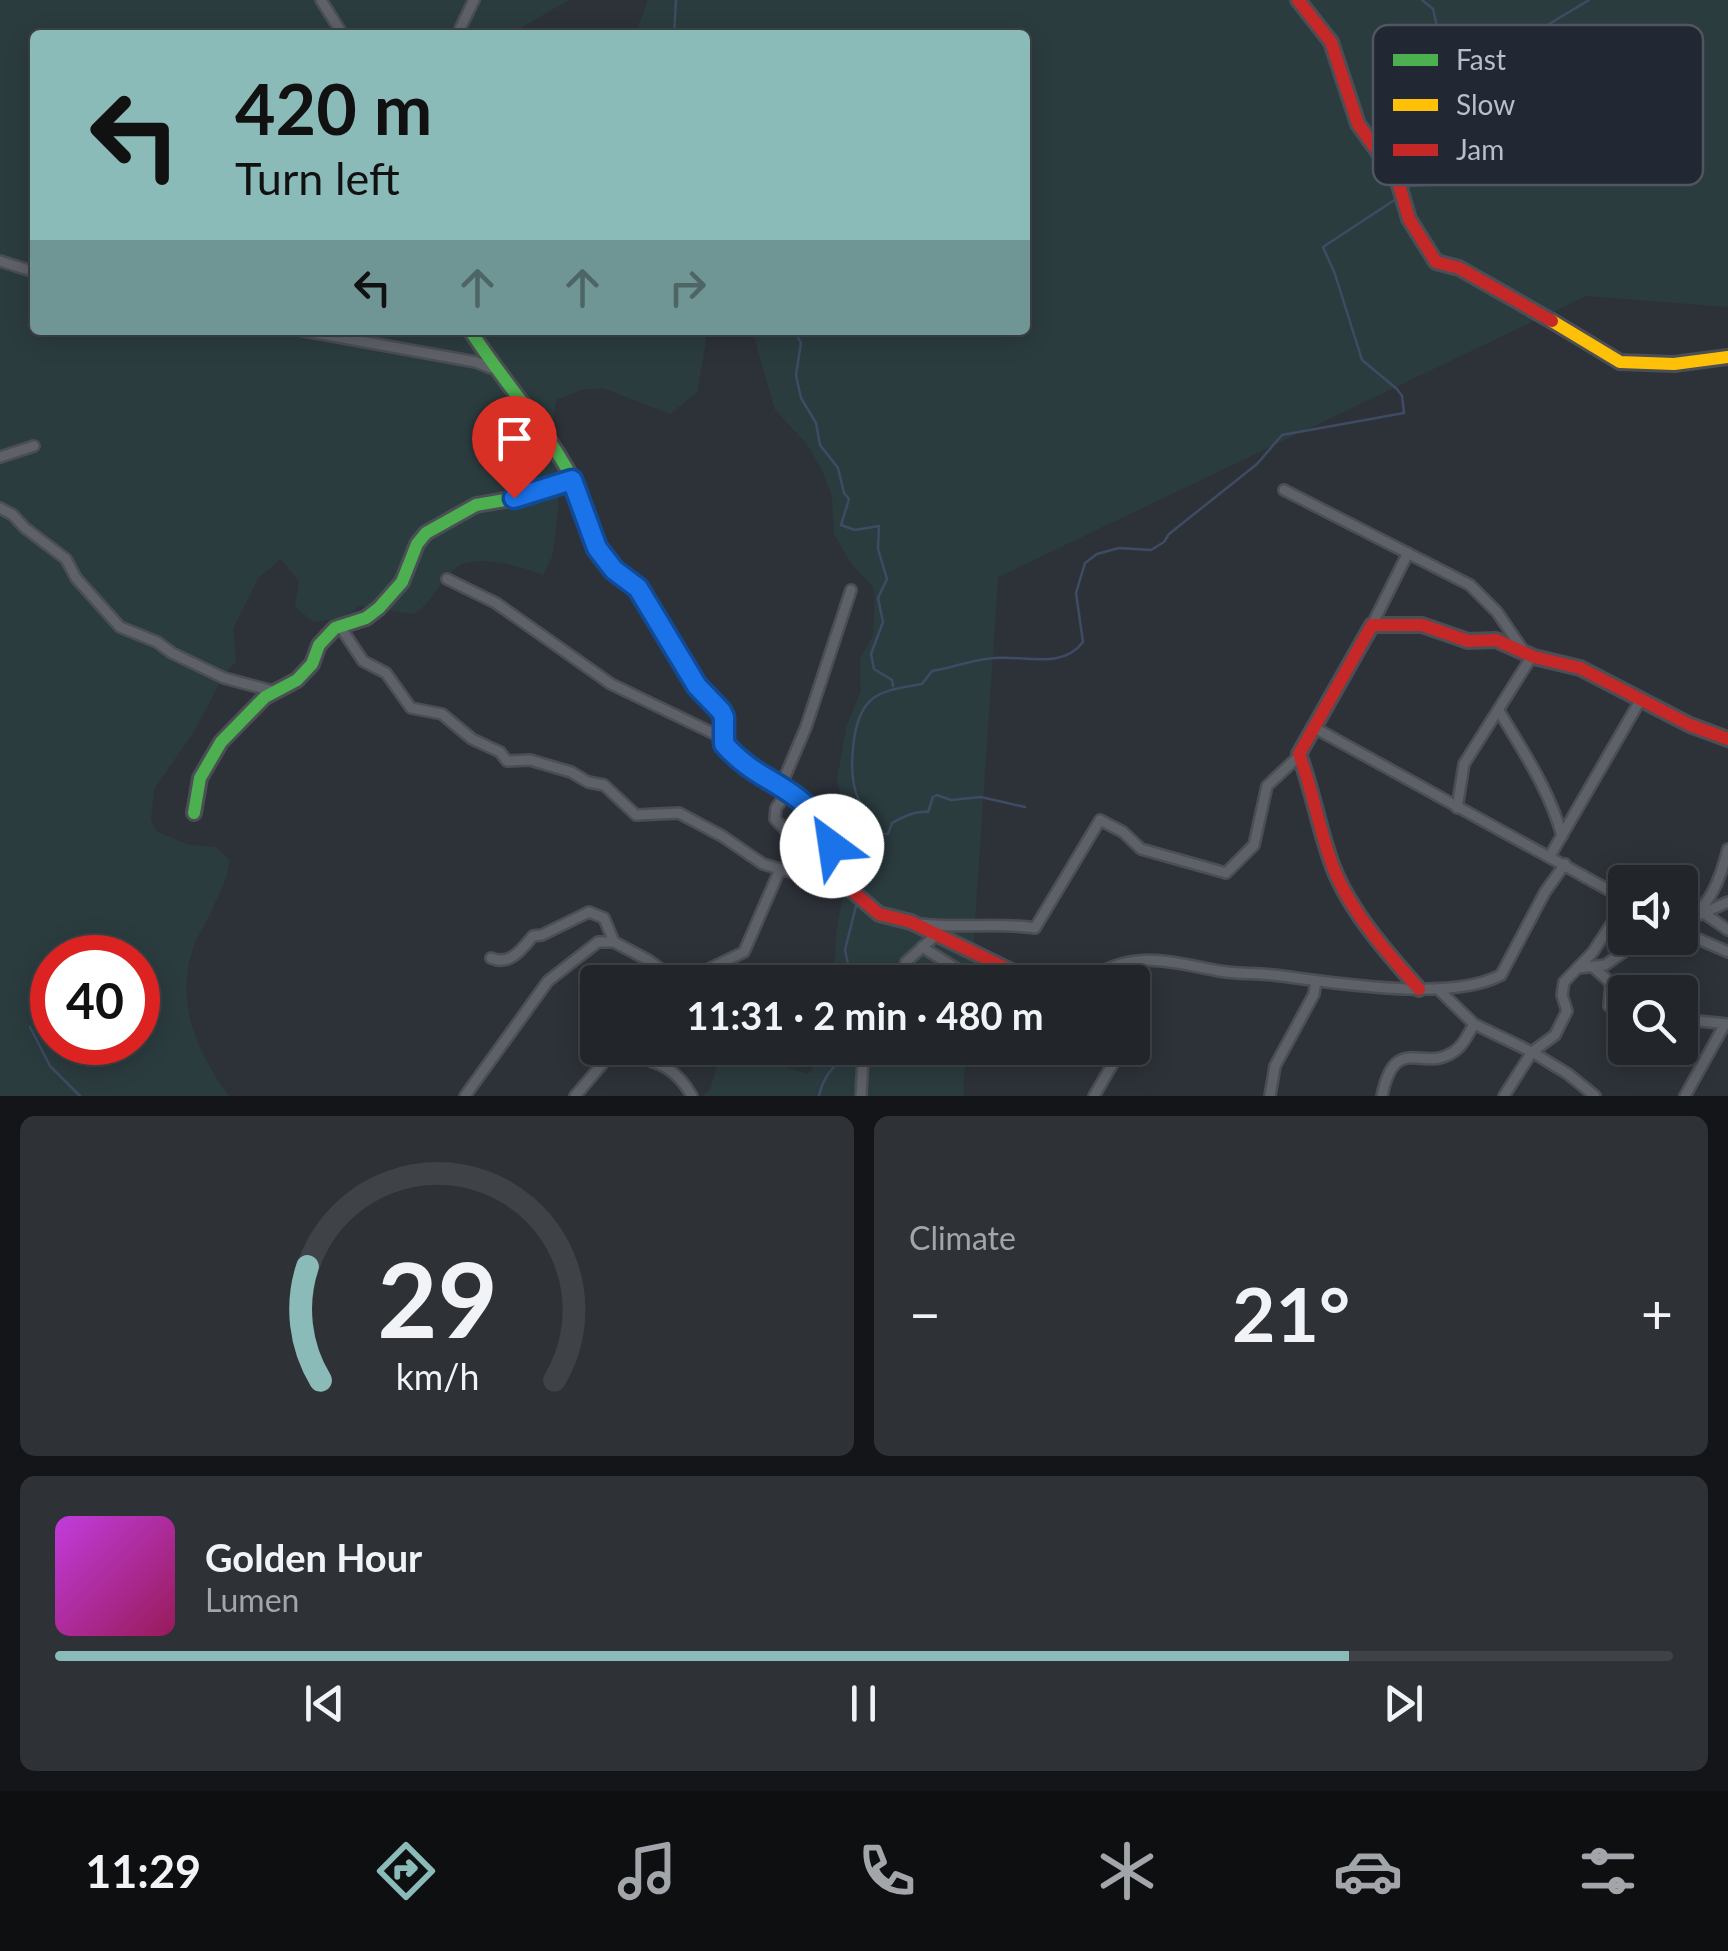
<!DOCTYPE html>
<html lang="en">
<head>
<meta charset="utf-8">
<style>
	:root { --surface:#22262b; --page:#2e3237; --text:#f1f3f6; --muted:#a2a5a9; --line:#3f4347; --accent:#8bbbb9 }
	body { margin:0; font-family:Lato,sans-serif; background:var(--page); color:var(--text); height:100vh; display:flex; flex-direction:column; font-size:38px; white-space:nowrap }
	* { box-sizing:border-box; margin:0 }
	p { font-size:32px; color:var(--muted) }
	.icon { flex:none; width:55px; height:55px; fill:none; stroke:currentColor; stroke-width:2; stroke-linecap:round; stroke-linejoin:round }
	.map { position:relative; height:1096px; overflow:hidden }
	.drawer { display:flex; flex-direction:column; gap:20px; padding:20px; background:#131518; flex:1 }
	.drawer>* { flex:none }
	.hud { position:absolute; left:30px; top:30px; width:1000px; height:305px; border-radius:10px; box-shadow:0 5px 25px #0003,0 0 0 2px var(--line); background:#8bbbb9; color:#111; overflow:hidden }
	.tools { position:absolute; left:1608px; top:865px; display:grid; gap:20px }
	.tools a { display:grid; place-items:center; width:90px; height:90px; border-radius:10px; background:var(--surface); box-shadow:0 5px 25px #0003,0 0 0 2px var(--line); font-size:50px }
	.speed { position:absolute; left:30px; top:935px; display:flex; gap:20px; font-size:50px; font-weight:700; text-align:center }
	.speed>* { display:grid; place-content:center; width:130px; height:130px; border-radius:50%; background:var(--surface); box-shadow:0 5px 25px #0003,0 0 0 2px var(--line); line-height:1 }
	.speed .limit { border:15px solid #d22; background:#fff; color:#111 }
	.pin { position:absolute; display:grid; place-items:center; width:85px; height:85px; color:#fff; margin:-102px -42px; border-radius:50% 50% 50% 0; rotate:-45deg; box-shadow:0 0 10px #0007 }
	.pin .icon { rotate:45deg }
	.me { position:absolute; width:110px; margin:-55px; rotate:329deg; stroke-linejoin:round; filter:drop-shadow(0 0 8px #0008) }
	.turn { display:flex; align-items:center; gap:35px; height:210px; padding:0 40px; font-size:45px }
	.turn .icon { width:130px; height:130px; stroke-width:2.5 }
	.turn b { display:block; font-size:70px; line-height:85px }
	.lanes { display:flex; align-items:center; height:95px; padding:0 40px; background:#0003; justify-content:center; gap:50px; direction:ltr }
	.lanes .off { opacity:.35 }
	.big { font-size:75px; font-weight:700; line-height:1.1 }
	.drawer .card { flex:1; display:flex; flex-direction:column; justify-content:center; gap:15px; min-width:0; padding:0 35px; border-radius:15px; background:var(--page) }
	.drawer .dial { align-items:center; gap:0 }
	.dial svg { height:260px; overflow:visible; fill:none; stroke:var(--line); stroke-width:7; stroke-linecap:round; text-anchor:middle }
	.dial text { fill:var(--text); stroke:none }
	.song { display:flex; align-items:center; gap:30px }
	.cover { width:120px; height:120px; border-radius:15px; background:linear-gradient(135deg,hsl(290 70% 55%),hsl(330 70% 35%)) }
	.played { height:10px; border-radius:5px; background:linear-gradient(90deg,var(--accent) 80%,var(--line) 80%) }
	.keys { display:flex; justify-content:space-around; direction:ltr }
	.heat { display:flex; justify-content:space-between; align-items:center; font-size:55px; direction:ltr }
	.drawer .tiles { flex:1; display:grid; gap:20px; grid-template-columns:1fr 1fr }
	.card:last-child { grid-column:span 2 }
	.trip { position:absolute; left:580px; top:965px; width:570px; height:100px; border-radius:10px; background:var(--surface); box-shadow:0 5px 25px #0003,0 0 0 2px var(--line); font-weight:700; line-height:100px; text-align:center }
	.tab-bar { display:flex; height:160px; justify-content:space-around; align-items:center; background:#0e0f11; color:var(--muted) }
	.tab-bar .icon { width:70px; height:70px }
	.tab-bar .active { color:var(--accent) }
	.tab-bar b { font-size:45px; color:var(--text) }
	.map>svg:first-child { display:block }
	.green { fill:#2b3c3f; fill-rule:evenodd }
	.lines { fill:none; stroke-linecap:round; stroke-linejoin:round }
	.stream { stroke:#3e4b62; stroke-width:2.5 }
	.street-casing { stroke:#4b4e54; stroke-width:14 }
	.fast-casing { stroke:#4b4e54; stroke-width:18 }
	.slow-casing { stroke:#4b4e54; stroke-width:18 }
	.jam-casing { stroke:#4b4e54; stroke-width:18 }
	.street { stroke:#5e6168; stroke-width:9 }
	.fast { stroke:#4caf50; stroke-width:12 }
	.slow { stroke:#ffc107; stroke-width:12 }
	.jam { stroke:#c62828; stroke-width:12 }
	.route-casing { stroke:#114b97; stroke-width:25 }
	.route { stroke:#1a73e8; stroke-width:18 }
	.key { fill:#212834; stroke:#4f5561; stroke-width:2.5 }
	.key-label { font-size:28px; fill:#b9bec9 }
</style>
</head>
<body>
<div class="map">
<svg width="1728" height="1096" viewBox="0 0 1728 1096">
	<rect width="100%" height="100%" fill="#2d3239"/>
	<g class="green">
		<path d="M0 0H569L522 27 519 35H35V330H708L697 392 670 414 603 388 582 390 556 400 550 443 557 466 558 512 552 557 543 575C524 567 476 553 457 567 441 578 434 601 414 614L359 606 346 617 314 622 295 607 299 582 281 559 259 577 233 629 236 661 224 675 193 733 154 789 151 819 156 831 189 845 216 847 229 859C229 879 219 892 212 910 206 924 196 937 192 952 175 1003 198 1055 229 1096H0ZM52 958H138V1042H52Z"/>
		<path d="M648 0H1728V307L1586 296 998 577 971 982H833L837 928 852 848 837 779 847 725 861 691 860 659 873 636 875 597 873 587 852 565 834 534 832 496 822 470 807 444 775 410 752 330H1025V35H635Z"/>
		<path d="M817 1048H966L963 1096H703L710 1090 721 1053 761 1058 807 1074 812 1071Z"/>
	</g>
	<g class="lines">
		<g class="stream">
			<path d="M1422 0 1433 9 1444 57"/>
			<path d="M674 35 676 0"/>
			<path d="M1406 190 1410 186 1429 185 1447 159 1449 138 1436 92 1444 57 1536 32 1589 0"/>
			<path d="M794 330 801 343 796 375 801 398 816 423 820 445 838 468 844 493 849 499 841 525 855 530 879 526 878 549 887 579 878 598 883 622 871 654 874 669 892 680 893 686"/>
			<path d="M878 834H888L892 823C903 817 916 810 928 812L933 797 937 795 951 800 981 797 1025 807"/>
			<path d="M859 890 866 848 878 834C876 818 861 809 856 793 849 771 851 719 870 701 882 689 906 687 922 684L932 671C953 668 974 659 994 658 1025 655 1062 670 1083 642L1076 593 1085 563 1097 554 1119 548 1151 550 1164 542 1169 534 1257 464 1282 435 1404 413 1402 396 1397 389 1362 360 1335 274 1323 247 1396 199"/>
			<path d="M847 982 849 968 845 950 857 902"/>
			<path d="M30 1027 50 1066 80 1096"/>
			<path d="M819 1096C825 1068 841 1065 846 1048"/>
		</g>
		<g class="street-casing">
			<g id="street">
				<path d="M321 0 343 35"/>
				<path d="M457 35 474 0"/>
				<path d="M0 261 35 272"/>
				<path d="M299 330 476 362 491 368"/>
				<path d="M0 457 34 446"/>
				<path d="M1284 490 1470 585 1497 612 1525 653"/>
				<path d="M0 508 13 515 25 528 66 559 76 578 120 627 157 642 172 653 224 678 273 691"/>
				<path d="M447 579 496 603 611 684 723 738"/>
				<path d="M339 625 363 661 386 673 411 708 442 714 472 739 500 752 507 761 530 760 571 772 588 782 604 785 636 815 679 813 722 836 763 864 850 889"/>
				<path d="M1372 625 1408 553"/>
				<path d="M1499 711C1523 751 1550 791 1562 836"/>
				<path d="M1313 727 1625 899"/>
				<path d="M781 786 806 727 851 590"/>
				<path d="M789 790 776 808 775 819 804 850 817 877"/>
				<path d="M1457 808 1464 764 1532 656"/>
				<path d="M1550 856 1641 699"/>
				<path d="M1705 914 1728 930"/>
				<path d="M1694 917 1728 902"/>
				<path d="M1680 923C1709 912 1721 877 1728 849"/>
				<path d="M921 924C959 929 997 922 1035 928L1100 820 1123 832 1141 849 1226 873 1254 845 1267 786 1299 756"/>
				<path d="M1680 931 1728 952"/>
				<path d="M922 947 978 982"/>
				<path d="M491 958C510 966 521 950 533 936L542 935 589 912 604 918 614 942 648 960 678 982"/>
				<path d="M1593 967 1611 983 1609 1006 1625 1013"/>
				<path d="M1578 968 1605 965 1644 938"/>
				<path d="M682 982 744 952 778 874 819 843 823 828"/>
				<path d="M901 982 906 962 936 935"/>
				<path d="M1087 982C1128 948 1171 962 1219 971 1236 974 1255 973 1273 975 1332 982 1449 1003 1501 975L1545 892 1565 864"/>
				<path d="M1439 990 1474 1024 1532 1052 1568 1074 1595 1096"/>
				<path d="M1680 1019 1728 1024"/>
				<path d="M615 1050C650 1063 671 1059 692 1096"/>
				<path d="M465 1096 548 981 598 942H614"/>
				<path d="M575 1096 616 1048"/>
				<path d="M861 1096 863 1061 873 1048"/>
				<path d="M1094 1096 1122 1048"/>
				<path d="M1270 1096 1275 1066 1314 994 1316 981"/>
				<path d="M1382 1096C1394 1035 1421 1069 1448 1055 1462 1049 1467 1036 1474 1024"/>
				<path d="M1504 1096 1532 1052 1555 1035 1567 1011 1562 995 1564 982 1593 952 1625 903"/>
				<path d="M1685 1096 1725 1024"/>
			</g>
		</g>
		<g class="fast-casing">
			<g id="fast">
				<path d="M470 330C502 380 542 423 571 476 583 499 585 527 598 549 608 566 623 574 636 587 655 605 682 661 697 686L706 696"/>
				<path d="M194 813 200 778 221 742 265 697 297 680 312 664 319 645 335 628 366 618 379 608 402 582 417 544 426 533 476 505 522 497 573 480"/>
			</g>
		</g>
		<g class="slow-casing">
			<path id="slow" d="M1552 321 1620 362 1674 364 1728 357"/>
		</g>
		<g class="jam-casing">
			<g id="jam">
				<path d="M1298 0 1331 42 1358 124 1397 178 1409 219 1436 262 1459 268 1552 321"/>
				<path d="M706 696 721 711 727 748 809 805 823 825 850 889 879 914 911 922 1034 982"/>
				<path d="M1419 989C1388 954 1350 911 1333 867 1319 830 1313 791 1299 754L1372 625H1422L1468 641 1496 640 1534 657 1580 668 1690 725 1728 739"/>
			</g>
		</g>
		<use href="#street" class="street"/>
		<use href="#fast" class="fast"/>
		<use href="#slow" class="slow"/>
		<use href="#jam" class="jam"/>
	</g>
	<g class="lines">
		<g class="route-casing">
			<path id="route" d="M514 498 572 480 597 548 614 570 638 588 697 686 721 711 724 717V744C764 790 805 781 832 846"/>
		</g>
		<use href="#route" class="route"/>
	</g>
	<rect x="1373" y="25" width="330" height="160" rx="15" class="key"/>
	<rect x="1393" y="54" width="45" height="12" fill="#4caf50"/>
	<rect x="1393" y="99" width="45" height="12" fill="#ffc107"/>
	<rect x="1393" y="144" width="45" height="12" fill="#c62828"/>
	<g class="key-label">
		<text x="1456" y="70">Fast</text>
		<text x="1456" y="115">Slow</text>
		<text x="1456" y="160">Jam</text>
	</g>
</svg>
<div class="tools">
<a><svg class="icon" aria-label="sound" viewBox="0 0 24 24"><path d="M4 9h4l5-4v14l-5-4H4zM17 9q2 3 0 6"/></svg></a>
<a><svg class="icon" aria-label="search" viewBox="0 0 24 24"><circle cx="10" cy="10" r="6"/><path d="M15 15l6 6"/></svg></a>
</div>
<div class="speed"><div class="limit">40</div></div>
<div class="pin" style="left:514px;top:498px;background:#d93025"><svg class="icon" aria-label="arrive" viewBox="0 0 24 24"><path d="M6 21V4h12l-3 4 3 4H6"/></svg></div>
<svg class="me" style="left:832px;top:846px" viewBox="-20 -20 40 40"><circle r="19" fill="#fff"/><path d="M0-13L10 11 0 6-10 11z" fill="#1a73e8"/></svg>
<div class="trip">11:31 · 2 min · 480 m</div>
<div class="hud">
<div class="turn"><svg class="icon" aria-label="left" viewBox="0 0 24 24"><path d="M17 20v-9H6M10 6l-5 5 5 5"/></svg><div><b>420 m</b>Turn left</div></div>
<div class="lanes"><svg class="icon" aria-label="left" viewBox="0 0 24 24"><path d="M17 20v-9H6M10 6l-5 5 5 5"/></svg><svg class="icon off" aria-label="ahead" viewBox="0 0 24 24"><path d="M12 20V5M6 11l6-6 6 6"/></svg><svg class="icon off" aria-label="ahead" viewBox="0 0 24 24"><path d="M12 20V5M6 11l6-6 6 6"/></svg><svg class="icon off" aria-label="right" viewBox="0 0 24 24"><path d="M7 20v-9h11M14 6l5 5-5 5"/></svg></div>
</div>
</div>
<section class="drawer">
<div class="tiles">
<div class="card dial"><svg viewBox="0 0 100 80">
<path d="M14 69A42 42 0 1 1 86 69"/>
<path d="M14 69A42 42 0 0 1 10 34" stroke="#8bbbb9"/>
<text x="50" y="56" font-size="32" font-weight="700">29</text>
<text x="50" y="72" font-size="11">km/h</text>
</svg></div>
<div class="card"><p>Climate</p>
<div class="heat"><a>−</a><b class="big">21°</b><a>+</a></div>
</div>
<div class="card">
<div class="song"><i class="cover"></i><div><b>Golden Hour</b><p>Lumen</p></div></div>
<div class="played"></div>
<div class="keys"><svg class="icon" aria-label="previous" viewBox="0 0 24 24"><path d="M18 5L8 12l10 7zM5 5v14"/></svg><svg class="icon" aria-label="pause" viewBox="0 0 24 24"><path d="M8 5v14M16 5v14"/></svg><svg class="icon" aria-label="next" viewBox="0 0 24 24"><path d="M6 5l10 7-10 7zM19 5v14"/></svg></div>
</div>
</div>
</section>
<nav class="tab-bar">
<b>11:29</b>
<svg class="icon active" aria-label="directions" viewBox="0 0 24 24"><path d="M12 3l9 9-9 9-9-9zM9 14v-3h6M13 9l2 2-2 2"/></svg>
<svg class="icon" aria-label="music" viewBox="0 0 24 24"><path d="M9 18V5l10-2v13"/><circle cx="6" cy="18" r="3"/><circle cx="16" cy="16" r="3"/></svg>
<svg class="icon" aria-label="phone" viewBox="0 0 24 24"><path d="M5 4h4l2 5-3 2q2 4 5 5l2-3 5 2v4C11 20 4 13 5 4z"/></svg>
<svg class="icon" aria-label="climate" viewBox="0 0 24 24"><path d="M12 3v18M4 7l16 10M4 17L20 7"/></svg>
<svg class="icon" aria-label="car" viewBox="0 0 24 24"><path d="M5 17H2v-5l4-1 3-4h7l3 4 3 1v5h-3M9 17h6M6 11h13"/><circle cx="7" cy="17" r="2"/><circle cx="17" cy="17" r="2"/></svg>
<svg class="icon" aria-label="filters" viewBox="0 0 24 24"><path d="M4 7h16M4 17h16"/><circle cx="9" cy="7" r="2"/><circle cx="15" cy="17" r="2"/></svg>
</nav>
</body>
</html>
